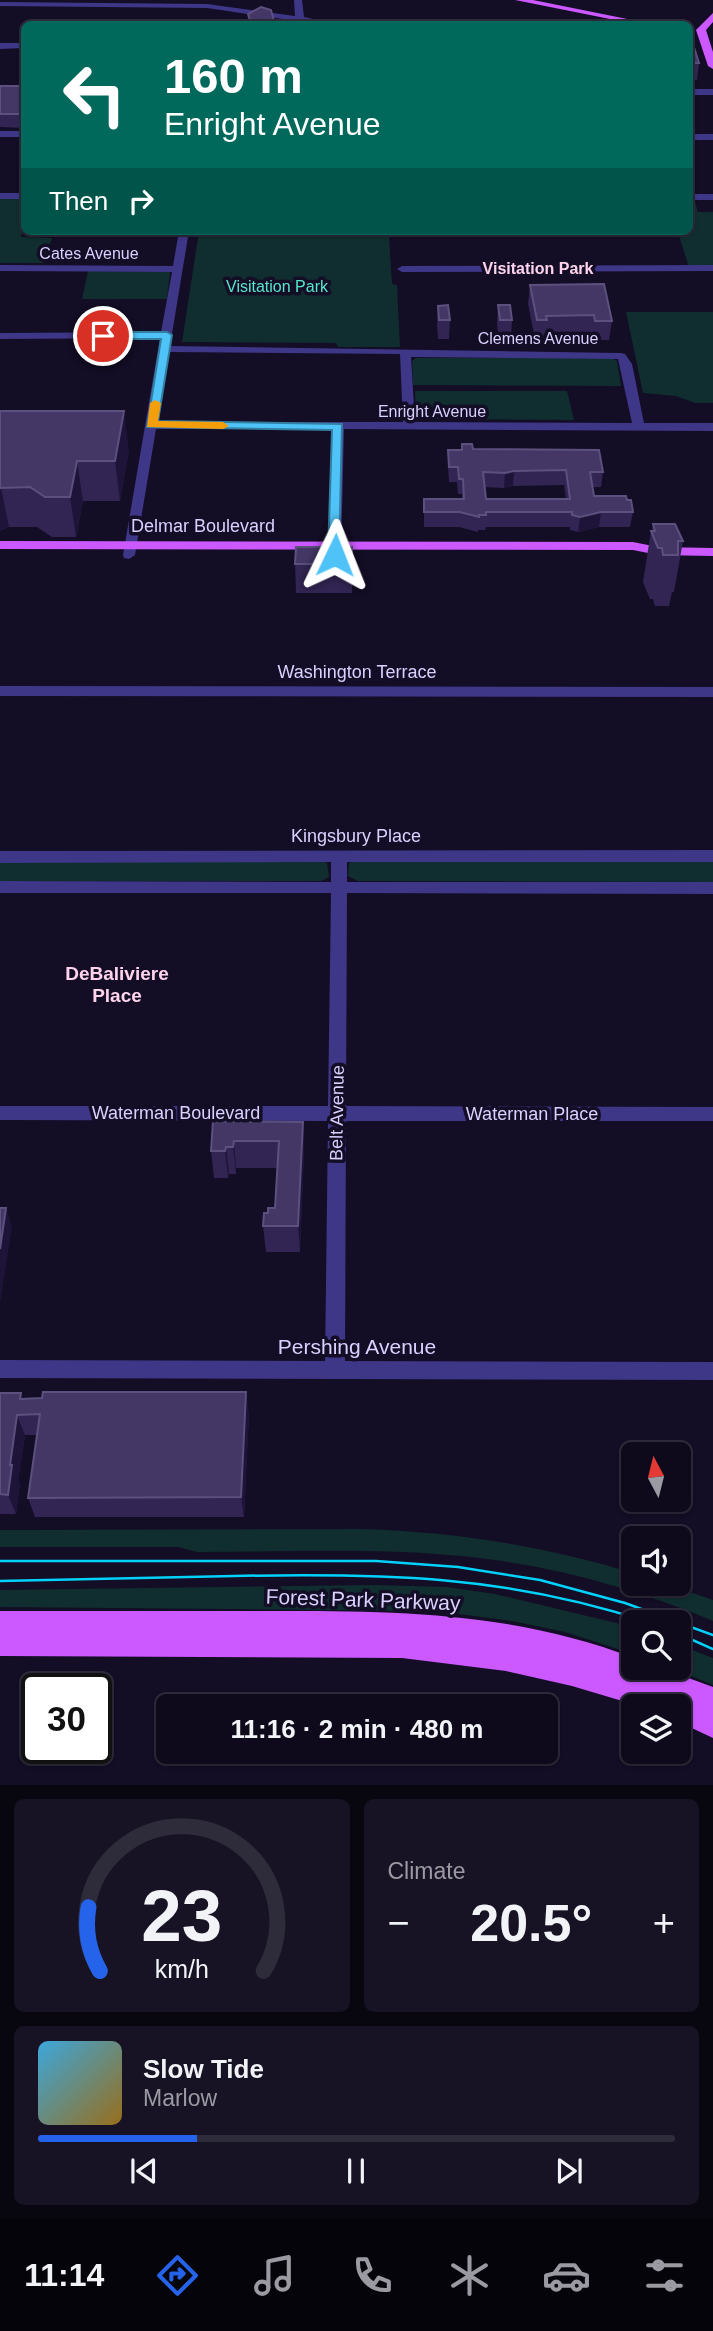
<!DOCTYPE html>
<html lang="en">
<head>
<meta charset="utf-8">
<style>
	:root { --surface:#0e0a1c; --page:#171325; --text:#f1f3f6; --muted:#9b9aa3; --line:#2e2b3b; --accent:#2563eb }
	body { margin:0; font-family:Helvetica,sans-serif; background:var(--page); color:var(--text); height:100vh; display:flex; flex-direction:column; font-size:26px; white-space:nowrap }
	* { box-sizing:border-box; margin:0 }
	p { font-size:23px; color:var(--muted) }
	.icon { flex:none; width:38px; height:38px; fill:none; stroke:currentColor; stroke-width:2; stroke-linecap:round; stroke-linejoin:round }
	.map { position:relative; height:1785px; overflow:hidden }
	.details { display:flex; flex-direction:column; gap:14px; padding:14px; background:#08060f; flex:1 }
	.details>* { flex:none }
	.guide { position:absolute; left:21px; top:21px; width:672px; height:214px; border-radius:10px; box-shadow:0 2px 5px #0004,0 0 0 2px var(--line); background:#00695c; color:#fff; overflow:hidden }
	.needle { width:46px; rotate:353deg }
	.fabs { position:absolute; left:621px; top:1442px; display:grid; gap:14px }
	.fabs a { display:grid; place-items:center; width:70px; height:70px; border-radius:10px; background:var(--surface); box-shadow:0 2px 5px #0004,0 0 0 2px var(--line); font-size:35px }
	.speed { position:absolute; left:21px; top:1673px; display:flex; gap:14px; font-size:35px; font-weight:700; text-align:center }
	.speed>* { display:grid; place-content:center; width:91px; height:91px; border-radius:50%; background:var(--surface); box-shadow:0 2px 5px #0004,0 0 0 2px var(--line); line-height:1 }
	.speed .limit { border:4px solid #111; border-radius:10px; background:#fff; color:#111 }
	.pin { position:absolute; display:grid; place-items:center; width:60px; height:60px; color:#fff; margin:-30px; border:4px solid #fff; border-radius:50%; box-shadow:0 2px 7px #0007 }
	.me { position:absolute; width:77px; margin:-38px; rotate:2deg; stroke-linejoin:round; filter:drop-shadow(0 0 5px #0008) }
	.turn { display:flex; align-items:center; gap:24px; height:147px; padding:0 28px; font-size:32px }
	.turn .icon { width:91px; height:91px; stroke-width:2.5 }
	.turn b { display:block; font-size:49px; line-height:60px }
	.then { display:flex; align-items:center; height:66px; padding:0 28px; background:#0003; gap:14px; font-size:26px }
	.big { font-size:52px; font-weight:600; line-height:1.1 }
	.details .widget { flex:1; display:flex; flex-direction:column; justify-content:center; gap:10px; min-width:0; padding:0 24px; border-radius:10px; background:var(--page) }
	.details .dial { align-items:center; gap:0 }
	.dial svg { height:182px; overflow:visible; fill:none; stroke:var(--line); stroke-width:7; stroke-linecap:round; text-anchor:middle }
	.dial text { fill:var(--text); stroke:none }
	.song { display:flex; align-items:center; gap:21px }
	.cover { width:84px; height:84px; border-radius:10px; background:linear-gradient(135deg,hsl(200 70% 55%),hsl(40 70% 35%)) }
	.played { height:7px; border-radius:4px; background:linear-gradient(90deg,var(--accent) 25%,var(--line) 25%) }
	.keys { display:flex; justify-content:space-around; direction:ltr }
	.heat { display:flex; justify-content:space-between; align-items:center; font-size:38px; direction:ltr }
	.details .tiles { flex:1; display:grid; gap:14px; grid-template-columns:1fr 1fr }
	.widget:last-child { grid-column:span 2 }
	.trip { position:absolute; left:156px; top:1694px; width:402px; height:70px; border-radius:10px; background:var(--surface); box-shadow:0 2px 5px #0004,0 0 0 2px var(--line); font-weight:600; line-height:70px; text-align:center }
	.tab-bar { display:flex; height:112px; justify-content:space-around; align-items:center; background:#06040b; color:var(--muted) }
	.tab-bar .icon { width:49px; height:49px }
	.tab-bar .active { color:var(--accent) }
	.tab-bar b { font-size:32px; color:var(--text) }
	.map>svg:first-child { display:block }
	.green { fill:#102e2f }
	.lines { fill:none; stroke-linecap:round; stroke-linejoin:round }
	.minor { fill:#3e3687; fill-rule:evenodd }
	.major { fill:#cc58ff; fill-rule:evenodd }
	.tram { stroke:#00d2fc; stroke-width:2.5 }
	.wall { fill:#322554; fill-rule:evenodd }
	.shaded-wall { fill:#1e1439 }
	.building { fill:#443766; stroke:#5b507e; stroke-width:2; fill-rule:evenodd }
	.route { fill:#4fc3f7; stroke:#337fa1; stroke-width:2 }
	.slow { fill:#f59e0b }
	.labels { text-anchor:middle; stroke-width:7; stroke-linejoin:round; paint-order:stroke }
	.far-street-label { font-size:16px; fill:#dad1ff; stroke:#130d25 }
	.far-neighbourhood-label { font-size:16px; font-weight:bold; fill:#ffd3ec; stroke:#130d25 }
	.far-park-label { font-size:16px; fill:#56e6cc; stroke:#130d25 }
	.street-label { font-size:18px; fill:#dad1ff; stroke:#130d25 }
	.neighbourhood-label { font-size:19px; font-weight:bold; fill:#ffd3ec; stroke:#130d25 }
	.near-street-label { font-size:21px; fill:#dad1ff; stroke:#130d25 }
</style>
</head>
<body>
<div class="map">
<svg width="713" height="1785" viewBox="0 0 713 1785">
	<rect width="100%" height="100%" fill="#130d25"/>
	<g class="green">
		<path d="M0 199H24V225L21 237 52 238 44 263H0Z"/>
		<path d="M690 202H695L698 212H713V267H689L679 236 682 235H661L660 231H690Z"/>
		<path d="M59 231H178L177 237 58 236Z"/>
		<path d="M199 231H534L535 236H389L392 284 397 285 400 347H338L336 343 182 342Z"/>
		<path d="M88 271 170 272 167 299H82Z"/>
		<path d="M626 312H713V403H695L676 396 643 393Z"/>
		<path d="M416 358H612L617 361 621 386 413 385 412 361Z"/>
		<path d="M415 391H567L574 420 416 419Z"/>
		<path d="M321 861 327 863 329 877 321 881H0V862Z"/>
		<path d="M354 861 713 862V882L358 881 348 876 349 863Z"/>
		<path d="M362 1529C456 1532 544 1546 633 1573L634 1584H667L713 1600V1621C630 1586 539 1562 449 1555 366 1548 281 1552 197 1552L178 1547H0V1530Z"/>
		<path d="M375 1585 447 1587 495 1594 633 1627V1654L565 1632 512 1621 436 1611 0 1607V1590Z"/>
		<path d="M679 1645 713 1658V1685L672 1668H679Z"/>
	</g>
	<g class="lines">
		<g class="minor">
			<path d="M294 0H302L304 17 338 24 304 22V24H296V21L207 8 0 6V2L207 4 295 16Z"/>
			<path d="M0 43H24V48L0 49Z"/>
			<rect x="690" y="89" width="23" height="6"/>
			<rect x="0" y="131" width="24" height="6"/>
			<rect x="690" y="134" width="23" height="6"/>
			<rect x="0" y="193" width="24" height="6"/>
			<rect x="690" y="194" width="23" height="6"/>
			<path d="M179 231H189L170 346 621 353 625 354 632 364 644 423H713V431L344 429 341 555 335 559 329 555 332 429H156L135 555 129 559 124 558 123 555 160 338 0 339V333L161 332 172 272 0 271V265L173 266ZM169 352 400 354 403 422H157ZM411 357 618 359 632 423 415 422Z"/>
			<path d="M713 265V271L402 272 397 269 402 266Z"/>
			<path d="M0 686 713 687V697L0 696Z"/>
			<path d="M713 850V862H347V882H713V894L347 893 346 1106 713 1107V1121H346L345 1361 713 1362V1380L0 1378V1360L325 1361 328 1121 0 1120V1106H328L331 893H0V881L331 882V862L0 863V851Z"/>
		</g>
		<g class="major">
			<path d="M515 0H533L652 24H635Z"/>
			<path d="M713 13V22L706 30 713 52V69L708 66 696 30Z"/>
			<path d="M0 541 633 542 658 547 713 548V556L658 555 633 550 0 549Z"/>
			<path d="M0 1611C85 1611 170 1611 256 1611 388 1611 508 1610 634 1658V1668H661L713 1687V1738L679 1722V1706H639L572 1686 506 1671 402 1658 0 1656Z"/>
		</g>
		<g class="tram">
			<path d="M0 1561H376L458 1567 540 1580 625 1603 713 1635"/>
			<path d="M0 1581C78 1579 156 1577 234 1576 382 1573 505 1575 648 1622"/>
			<path d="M679 1634 713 1649"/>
		</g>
	</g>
	<g class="wall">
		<path d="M690 44 699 63 697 80H690Z"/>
		<path d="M0 86H24V128L0 127Z"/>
		<path d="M530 285 612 321 609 340H593L592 334 546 335V339H535L528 304Z"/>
		<path d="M498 305 512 320 511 339H499L497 324Z"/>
		<path d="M438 306 450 320 449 339H438L437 324Z"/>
		<path d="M0 411 129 450 120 501H83L76 537H52L37 527H9L0 531Z"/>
		<path d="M462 444 473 449 603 472 601 487H592L594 496 627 500 633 512 630 527H599L578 532 570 530V527H486L485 530H478V532L459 527H424V499H462V494H458L457 482H449L448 465V450H461ZM564 485 566 499H486L484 487 504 488 513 486Z"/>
		<path d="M653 524 683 541 674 592H672L669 606H655L653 599H650L643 582 651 531H652Z"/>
		<path d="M352 547V593H296L295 564Z"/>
		<path d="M213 1121 303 1122 304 1149 300 1252H266L263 1226 268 1213 275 1208 277 1168H236V1174H229L228 1178H214L211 1151Z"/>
		<path d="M0 1393 23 1399 249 1413 244 1517H35L28 1498 37 1435H25L18 1480 20 1484 16 1514H0Z"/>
	</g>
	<g class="shaded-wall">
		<path d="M124 411 129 450 120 501 115 461Z"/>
		<path d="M77 461 83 501 76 537 70 497Z"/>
		<path d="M514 471 513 486 504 488 505 473Z"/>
		<path d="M1 487 9 527 0 531V488Z"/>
		<path d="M601 512 599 527 578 532 580 517Z"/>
		<path d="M303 1122 304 1149 300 1252 298 1226Z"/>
		<path d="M234 1141 236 1168V1174L233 1147Z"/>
		<path d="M226 1147 229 1174 228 1178 225 1151Z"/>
		<path d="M6 1208 12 1227 0 1304V1249Z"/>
		<path d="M246 1392 249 1413 244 1517 241 1497Z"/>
		<path d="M17 1415 25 1435 18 1480 20 1484 16 1514 8 1495 10 1465Z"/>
	</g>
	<g class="building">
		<path d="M261 7 271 10 275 24H251L248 14Z"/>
		<path d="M690 44H693L699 63H690Z"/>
		<rect x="0" y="86" width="24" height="28"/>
		<path d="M604 284 612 321H595L594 315 546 316 547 320H537L530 285Z"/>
		<path d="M448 305 450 320H439L438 306Z"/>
		<path d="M498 305H510L512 320H500Z"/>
		<path d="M0 411H124L115 461H77L70 497H45L30 487 0 488Z"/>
		<path d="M462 444H472L473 449 599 450 603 472H590L594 496H626L627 500H631L633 512H601L580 517 572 515V512H486V515H479V517L460 512H424V499H464L463 479H459L458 467H449L448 450H462ZM566 470 570 499H486L483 472 505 473 514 471Z"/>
		<path d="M653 524H675L683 541H678V555H663L662 548H658L651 531H655Z"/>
		<path d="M296 547H352V564H295Z"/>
		<path d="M213 1121 303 1122 298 1226H263L264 1213H268V1208H275L279 1141H234L233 1147H226L225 1151H211Z"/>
		<path d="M0 1208H6L0 1249Z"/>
		<path d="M43 1392H246L241 1497 28 1498 40 1414 17 1415 10 1465H12L8 1495 0 1494V1393H21L20 1399 42 1398Z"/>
	</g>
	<path class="route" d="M167 332 172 335 158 421 342 424 339 558 335 559 328 555 332 430 147 427 161 339H103L97 336 103 332Z"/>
	<path class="slow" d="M155 400 161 403 158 421 223 422 229 426 223 429 147 427 150 403Z"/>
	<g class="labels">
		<g class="far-street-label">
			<text x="89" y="259">Cates Avenue</text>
			<text x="538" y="344">Clemens Avenue</text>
			<text x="432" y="417">Enright Avenue</text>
		</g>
		<g class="far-neighbourhood-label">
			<text x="538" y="274">Visitation Park</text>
		</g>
		<g class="far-park-label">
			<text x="277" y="292">Visitation Park</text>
		</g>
		<g class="street-label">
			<text x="203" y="532">Delmar Boulevard</text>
			<text x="357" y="678">Washington Terrace</text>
			<text x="356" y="842">Kingsbury Place</text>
			<text x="176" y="1119">Waterman Boulevard</text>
			<text transform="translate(337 1113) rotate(-89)" y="6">Belt Avenue</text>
			<text x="532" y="1120">Waterman Place</text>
		</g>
		<g class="neighbourhood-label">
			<text x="117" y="980">DeBaliviere<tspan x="117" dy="22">Place</tspan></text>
		</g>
		<g class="near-street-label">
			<text x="357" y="1354">Pershing Avenue</text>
			<text transform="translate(363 1600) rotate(2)" y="7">Forest Park Parkway</text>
		</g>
	</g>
</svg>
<div class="fabs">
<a><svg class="needle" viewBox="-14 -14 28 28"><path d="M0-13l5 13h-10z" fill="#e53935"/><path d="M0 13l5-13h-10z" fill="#9b9aa3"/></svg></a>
<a><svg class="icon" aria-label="sound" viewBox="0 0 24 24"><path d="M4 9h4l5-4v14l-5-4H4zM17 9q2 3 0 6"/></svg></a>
<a><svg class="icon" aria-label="search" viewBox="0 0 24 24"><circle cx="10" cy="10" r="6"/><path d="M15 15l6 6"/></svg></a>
<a><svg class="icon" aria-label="layers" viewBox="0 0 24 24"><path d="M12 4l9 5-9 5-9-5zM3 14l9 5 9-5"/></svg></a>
</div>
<div class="speed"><div class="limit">30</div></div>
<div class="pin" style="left:103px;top:336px;background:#d93025"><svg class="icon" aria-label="arrive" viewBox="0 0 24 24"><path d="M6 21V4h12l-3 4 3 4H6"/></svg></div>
<svg class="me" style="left:335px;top:555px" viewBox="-20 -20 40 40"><path d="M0-17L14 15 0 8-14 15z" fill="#4fc3f7" stroke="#fff" stroke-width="4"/></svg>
<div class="trip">11:16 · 2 min · 480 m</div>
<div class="guide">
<div class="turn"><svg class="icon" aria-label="left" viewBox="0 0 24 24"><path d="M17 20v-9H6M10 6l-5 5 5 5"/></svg><div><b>160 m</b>Enright Avenue</div></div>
<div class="then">Then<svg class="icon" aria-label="right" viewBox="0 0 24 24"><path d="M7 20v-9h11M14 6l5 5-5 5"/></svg></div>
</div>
</div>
<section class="details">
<div class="tiles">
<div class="widget dial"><svg viewBox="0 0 100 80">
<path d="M14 69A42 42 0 1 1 86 69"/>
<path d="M14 69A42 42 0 0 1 9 41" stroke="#2563eb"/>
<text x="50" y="56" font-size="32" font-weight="700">23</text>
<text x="50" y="72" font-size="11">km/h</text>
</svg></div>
<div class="widget"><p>Climate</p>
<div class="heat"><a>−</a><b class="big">20.5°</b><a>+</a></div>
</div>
<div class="widget">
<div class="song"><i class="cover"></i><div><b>Slow Tide</b><p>Marlow</p></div></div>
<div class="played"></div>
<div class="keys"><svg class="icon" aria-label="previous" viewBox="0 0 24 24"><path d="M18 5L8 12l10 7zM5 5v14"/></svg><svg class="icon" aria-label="pause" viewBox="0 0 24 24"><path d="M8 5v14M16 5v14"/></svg><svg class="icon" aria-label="next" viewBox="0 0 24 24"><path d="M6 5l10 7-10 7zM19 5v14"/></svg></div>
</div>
</div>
</section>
<nav class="tab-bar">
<b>11:14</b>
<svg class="icon active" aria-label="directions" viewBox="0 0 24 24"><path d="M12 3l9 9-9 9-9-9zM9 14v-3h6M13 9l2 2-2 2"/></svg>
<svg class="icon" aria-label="music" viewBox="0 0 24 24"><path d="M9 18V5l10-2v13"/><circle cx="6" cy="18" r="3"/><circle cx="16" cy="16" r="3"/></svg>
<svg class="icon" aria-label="phone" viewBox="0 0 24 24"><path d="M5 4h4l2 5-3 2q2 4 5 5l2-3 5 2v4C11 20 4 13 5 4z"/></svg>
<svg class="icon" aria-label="climate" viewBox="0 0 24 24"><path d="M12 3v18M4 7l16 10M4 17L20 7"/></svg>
<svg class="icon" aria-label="car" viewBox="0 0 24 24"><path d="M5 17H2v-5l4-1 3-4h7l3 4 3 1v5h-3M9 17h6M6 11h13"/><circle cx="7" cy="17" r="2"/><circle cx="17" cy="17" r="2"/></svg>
<svg class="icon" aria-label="filters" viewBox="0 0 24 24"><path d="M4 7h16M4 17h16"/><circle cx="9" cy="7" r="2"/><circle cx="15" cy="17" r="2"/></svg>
</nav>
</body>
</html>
